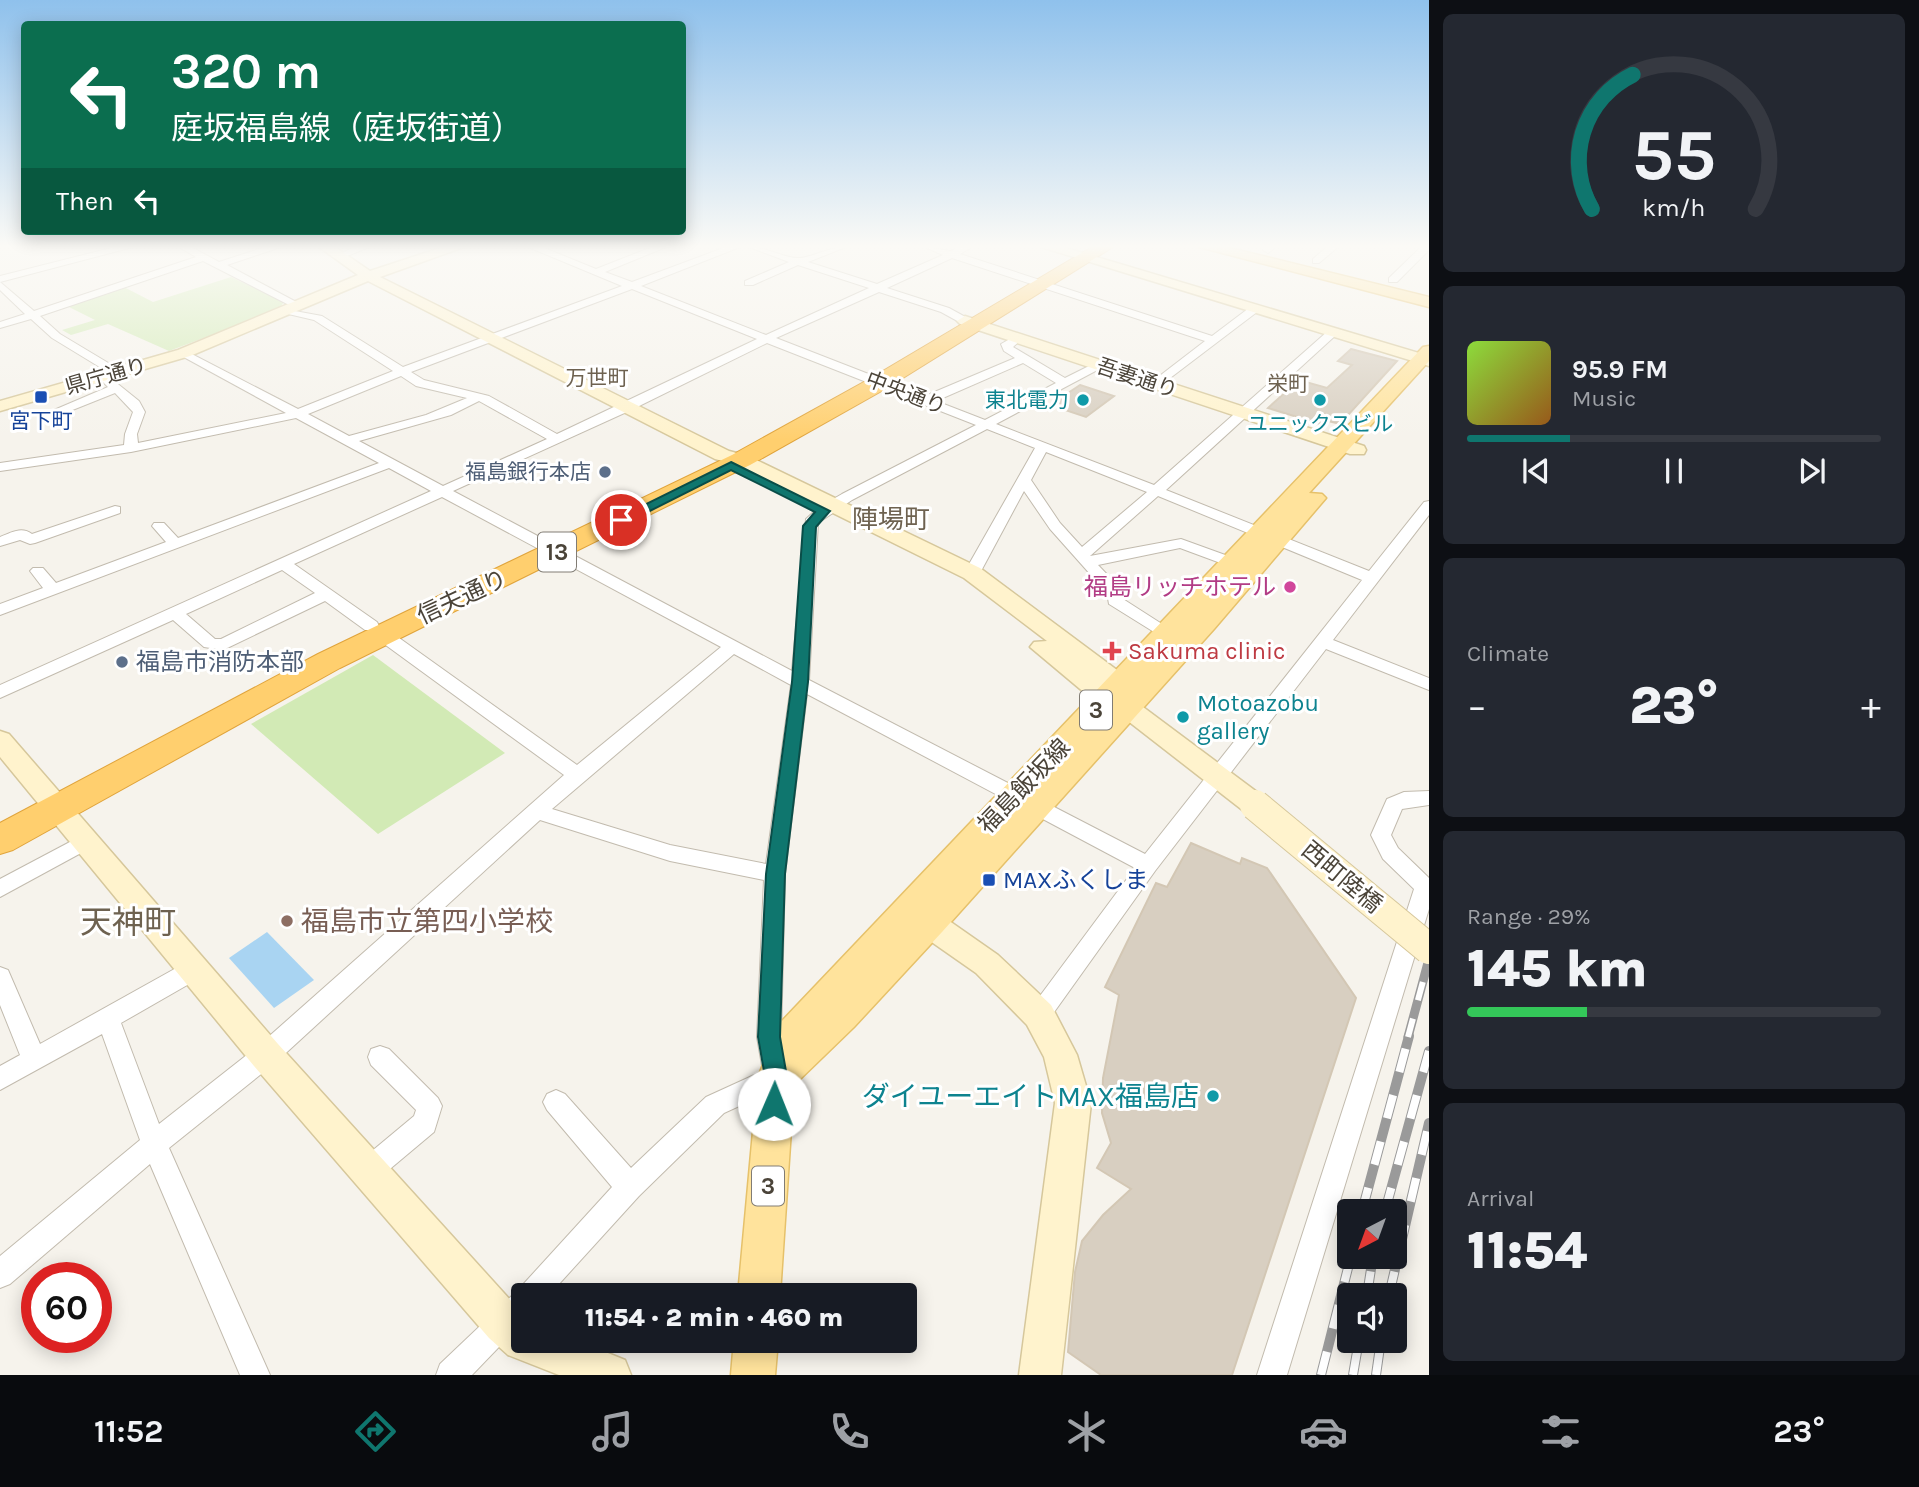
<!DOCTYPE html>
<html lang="en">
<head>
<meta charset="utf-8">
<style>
	:root { --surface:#171b24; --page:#242831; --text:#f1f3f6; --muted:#9ea1a6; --line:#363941; --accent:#0f766e }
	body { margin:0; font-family:Karla,"Noto Sans JP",sans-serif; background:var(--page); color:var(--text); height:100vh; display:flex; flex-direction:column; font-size:26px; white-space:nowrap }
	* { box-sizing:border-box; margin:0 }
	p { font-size:23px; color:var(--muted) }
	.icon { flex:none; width:38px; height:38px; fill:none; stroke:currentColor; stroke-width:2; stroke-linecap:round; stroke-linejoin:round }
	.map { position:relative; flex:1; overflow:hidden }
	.drawer { display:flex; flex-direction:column; gap:14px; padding:14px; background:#0d0f14; width:490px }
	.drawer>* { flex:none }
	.hud { position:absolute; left:21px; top:21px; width:665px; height:214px; border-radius:7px; box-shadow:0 4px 18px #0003; background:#0b6e4f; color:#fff; overflow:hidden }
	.needle { width:46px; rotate:221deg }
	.buttons { position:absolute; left:1337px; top:1199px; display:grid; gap:14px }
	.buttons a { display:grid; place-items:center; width:70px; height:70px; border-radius:7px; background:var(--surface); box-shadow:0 4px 18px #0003; font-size:35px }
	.speed { position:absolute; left:21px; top:1262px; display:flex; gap:14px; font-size:35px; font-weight:700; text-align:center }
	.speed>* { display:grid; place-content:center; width:91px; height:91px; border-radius:50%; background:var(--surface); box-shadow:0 4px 18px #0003; line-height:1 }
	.speed .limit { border:10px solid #d22; background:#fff; color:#111 }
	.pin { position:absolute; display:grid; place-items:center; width:60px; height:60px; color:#fff; margin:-30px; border:4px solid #fff; border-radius:50%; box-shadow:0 2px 7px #0007 }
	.me { position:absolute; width:77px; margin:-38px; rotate:1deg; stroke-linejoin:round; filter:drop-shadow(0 0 5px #0008) }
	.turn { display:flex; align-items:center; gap:24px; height:147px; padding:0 35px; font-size:32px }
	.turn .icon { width:91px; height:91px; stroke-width:2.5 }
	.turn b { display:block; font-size:49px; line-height:60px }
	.then { display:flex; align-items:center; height:66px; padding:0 35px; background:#0003; gap:14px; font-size:26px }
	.big { font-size:52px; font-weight:800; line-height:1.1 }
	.drawer .widget { flex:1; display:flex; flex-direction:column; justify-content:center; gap:10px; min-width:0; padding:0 24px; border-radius:10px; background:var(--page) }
	.drawer .dial { align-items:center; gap:0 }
	.dial svg { height:182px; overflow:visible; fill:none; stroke:var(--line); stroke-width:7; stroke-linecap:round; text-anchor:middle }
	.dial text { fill:var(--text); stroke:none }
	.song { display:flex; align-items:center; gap:21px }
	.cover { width:84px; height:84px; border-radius:10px; background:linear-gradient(135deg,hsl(90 70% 55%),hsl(30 70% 35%)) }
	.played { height:7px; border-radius:4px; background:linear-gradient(90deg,var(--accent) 25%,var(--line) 25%) }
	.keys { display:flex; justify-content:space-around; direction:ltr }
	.heat { display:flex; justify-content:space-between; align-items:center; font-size:38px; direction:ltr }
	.charge { height:10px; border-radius:5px; background:linear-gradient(90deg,#34c759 29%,var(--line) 0) }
	.trip { position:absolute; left:511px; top:1283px; width:406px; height:70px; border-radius:7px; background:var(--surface); box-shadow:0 4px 18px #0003; font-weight:800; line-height:70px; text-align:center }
	.tabs { display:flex; height:112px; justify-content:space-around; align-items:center; background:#090b0e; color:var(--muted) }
	.tabs .icon { width:49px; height:49px }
	.tabs .active { color:var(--accent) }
	.tabs b { font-size:32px; color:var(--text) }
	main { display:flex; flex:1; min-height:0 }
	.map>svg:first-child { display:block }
	.green { fill:#d2eab5 }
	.water { fill:#a9d4f2 }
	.building { fill:#d8cfc1; stroke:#d3c7b4; stroke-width:2 }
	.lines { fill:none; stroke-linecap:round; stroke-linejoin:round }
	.street-casing { stroke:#c2bbae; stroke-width:2 }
	.secondary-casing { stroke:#d6c79b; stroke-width:3 }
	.primary-casing { stroke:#e6c16a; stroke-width:3 }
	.highway-casing { stroke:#e0a43c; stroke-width:2 }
	.street { fill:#fff; fill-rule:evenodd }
	.secondary { fill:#fff3cd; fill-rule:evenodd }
	.primary { fill:#ffe39c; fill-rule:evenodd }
	.highway { fill:#ffcf6e; fill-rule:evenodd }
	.rail-far1-casing { stroke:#9a9a9a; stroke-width:9 }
	.rail-casing { stroke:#9a9a9a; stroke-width:10 }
	.rail-far1 { stroke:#fff; stroke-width:6; stroke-dasharray:19; stroke-linecap:butt }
	.rail { stroke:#fff; stroke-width:8; stroke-dasharray:24; stroke-linecap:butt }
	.secondary-bridge-casing { stroke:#d6c79b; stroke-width:32; stroke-linecap:butt }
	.secondary-bridge { stroke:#fff3cd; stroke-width:30 }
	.route { fill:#0f766e; stroke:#0a4d48; stroke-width:2 }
	.transit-dot { fill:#1a4fb4; stroke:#fff; stroke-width:2.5 }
	.culture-dot { fill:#0f9aa8; stroke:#fff; stroke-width:2.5 }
	.service-dot { fill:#5c6f8a; stroke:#fff; stroke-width:2.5 }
	.hotel-dot { fill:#d1479c; stroke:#fff; stroke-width:2.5 }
	.health-dot { fill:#e0444e; stroke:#fff; stroke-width:2.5 }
	.education-dot { fill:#8d6e63; stroke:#fff; stroke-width:2.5 }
	.labels { text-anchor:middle; stroke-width:6; stroke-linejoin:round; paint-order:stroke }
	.far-street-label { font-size:21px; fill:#4b4439; stroke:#fff }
	.far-neighbourhood-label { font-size:21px; fill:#6e6250; stroke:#fff }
	.far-culture-label { font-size:21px; fill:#0d838f; stroke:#fff; text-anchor:end }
	.far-transit-label { font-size:21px; fill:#164399; stroke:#fff }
	.far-service-label { font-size:21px; fill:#4e5e75; stroke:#fff; text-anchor:end }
	.shield { fill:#fff; stroke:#817c74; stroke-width:2 }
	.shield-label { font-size:23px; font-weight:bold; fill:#4b4439 }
	.hotel-label { font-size:24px; fill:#b23c85; stroke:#fff; text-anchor:end }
	.street-label { font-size:24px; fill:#4b4439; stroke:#fff }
	.health-label { font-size:24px; fill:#be3a42; stroke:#fff; text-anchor:start }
	.service-label { font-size:24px; fill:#4e5e75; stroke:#fff; text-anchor:start }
	.culture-label { font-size:24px; fill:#0d838f; stroke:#fff; text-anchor:start }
	.transit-label { font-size:24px; fill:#164399; stroke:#fff; text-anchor:start }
	.neighbourhood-label { font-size:26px; fill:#6e6250; stroke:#fff }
	.near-education-label { font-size:28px; fill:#785e54; stroke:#fff; text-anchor:start }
	.near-culture-label { font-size:28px; fill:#0d838f; stroke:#fff; text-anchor:end }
	.near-neighbourhood-label { font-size:32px; fill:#6e6250; stroke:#fff }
</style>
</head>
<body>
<main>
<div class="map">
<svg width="1429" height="1375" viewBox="0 0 1429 1375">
	<rect width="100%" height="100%" fill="#f6f3ec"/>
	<g class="green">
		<path d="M231 277 284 302 278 310 169 351 108 324 71 335 62 330 95 320 65 305 122 286 153 302Z"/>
		<path d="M373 655 505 753 378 834 251 724Z"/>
	</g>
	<path class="water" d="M267 932 314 980 274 1008 229 958Z"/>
	<g class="building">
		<path d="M1351 349 1397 361 1340 424 1328 421 1323 425 1268 408 1299 380 1327 388 1352 365 1338 361Z"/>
		<path d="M1080 385 1114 396 1086 417 1050 405Z"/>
		<path d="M1191 843 1240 864 1242 858 1267 868 1356 998 1232 1375H1101L1068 1352 1075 1272 1082 1241 1103 1215 1131 1189 1097 1168 1111 1143 1102 1113 1103 1078 1119 995 1105 987 1156 883 1167 887Z"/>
	</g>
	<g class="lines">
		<g class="street-casing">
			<g id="street">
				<path d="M115 247H133L0 282 34 311 196 257 179 247H191L219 262 265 247H281L227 265 302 305 293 307 203 261 40 316 60 334 120 370 122 373 116 377 52 338 31 319 0 328V322L25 314 0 290V276Z"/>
				<path d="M355 247H369L340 259 335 256Z"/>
				<path d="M528 247H542L596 269 652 247H666L605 272 632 282 726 247H740L641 286 766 335 869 288 798 265 753 285H745V281L789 262 749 247C768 247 782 258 798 258 809 259 828 247 846 247L808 262 877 284 943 255 925 247 951 251 959 247H972L960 254 1212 336 1249 308H1257V312L1157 388 1151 384 1153 381 1205 341 952 258 887 288 949 308 969 319V323H961L941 312 879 292 776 338 925 396 1015 358 1004 351 1001 344 1017 335 1023 338 1013 347 1065 378 1095 363H1103V367L996 424 1154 485 1328 331H1336V335L1166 490 1369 571 1424 502 1429 501V515L1333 640 1429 678V690L1326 649 1155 871 1047 1022 1039 1025 1031 1022 1027 1015 1031 1008 1135 868 807 694 785 874 781 1037 788 1077 785 1085 724 1113 639 1196 549 1295H523V1322L472 1375H436L440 1364 518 1290 612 1187 547 1110 543 1102 547 1094 556 1090 565 1094 631 1168 706 1097 763 1071 757 1037 764 880 670 861 540 820 275 1063 169 1148 270 1375H240L150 1164 10 1284 0 1288V1256L140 1140 102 1034 0 1090V1066L20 1055 0 1005V967L8 970 40 1044 187 962 195 959 203 962 206 969 203 976 121 1023 159 1124 257 1047 564 775 376 638 374 634 376 630H388L577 765 721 647 442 497 294 564 377 622 379 626 377 630H365L325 601 223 650 204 647 173 620 0 698V685L431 491 389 468 0 615V604L43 588 30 571 33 568H43L56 583 166 542 152 526 154 523H164L178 538 379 463 296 418 131 452 0 471V463L124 445 125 434 133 412 115 393 50 419H42L40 416 108 387 97 376 103 372 139 401 145 412 137 434 138 443 286 413 180 355V351L184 350 298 409 393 371 314 320 284 313V309L322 316 403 367 622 286ZM632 289 757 339 557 434 489 396 424 380 411 372ZM767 343 976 425 842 494 818 508 806 519 792 671 453 491 631 410ZM1023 363 1056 383 985 420 936 401ZM401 376 416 386 467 398 426 415 349 436 308 414ZM479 401 547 439 443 486 359 441 451 415ZM987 429 1035 448 964 573 967 576 972 578 980 573 1024 491 1050 529 1107 593 1109 604 1162 637 1168 638 1176 633 1123 599 1121 589 1098 565 1180 548 1234 568 1242 563 1239 560 1181 539 1090 556 1158 496 1362 580 1145 854 809 680 818 523 852 500ZM1046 452 1147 492 1082 547 1060 523 1031 480ZM282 570 315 593 221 639H215L186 614ZM734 654 791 685 766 864 670 845 552 809Z"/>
				<path d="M1265 247H1276L1268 253 1263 250Z"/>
				<path d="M1327 247H1338L1319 263H1313V259Z"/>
				<path d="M1421 247H1429V250L1397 282H1389V278Z"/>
				<path d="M115 506 120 507V513L35 543 30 544 20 540 0 546V537C11 533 21 526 32 534Z"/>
				<path d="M1429 791V805L1402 809 1391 835 1398 848 1429 878V909L1287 1375H1257L1414 889 1383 859 1371 835 1387 799 1404 792Z"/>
				<path d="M85 834 92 837 95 842 92 847 0 897V879Z"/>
				<path d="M380 1046 389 1049 438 1098 442 1106 434 1132 378 1179 369 1183 360 1179 356 1170 360 1161 414 1116 416 1110 371 1065 368 1057 371 1049Z"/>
			</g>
		</g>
		<g class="secondary-casing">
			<g id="secondary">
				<path d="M319 247H335L370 271 443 247H464L380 277 729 451 748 456 980 568 1129 679 1139 704 1265 798 1269 805 1265 812 1255 815 1245 812 1119 714 1098 704 1030 647 1034 642 1047 641 964 578 734 464 715 459 368 281 190 356 0 411V401L178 350 358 275Z"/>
				<path d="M1041 247H1063L1429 356V366Z"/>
				<path d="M965 316 1364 446 1366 450 1364 454H1350L960 324 957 321Z"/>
				<path d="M0 731 9 734 278 1044 523 1314V1340H576L625 1360 631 1375H559L508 1355 489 1338 254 1066 0 757Z"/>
				<path d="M914 901 925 904 998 955 1051 1005 1077 1055 1091 1103 1061 1375H1019L1055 1103 1044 1057 1027 1025 976 973 903 922 899 913 903 904Z"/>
			</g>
		</g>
		<g class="primary-casing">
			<g id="primary">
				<path d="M1199 247H1226L1429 297V307Z"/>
				<path d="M1429 346V361L1309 493 1322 494 1326 498 1214 629 942 932 854 1027 794 1085 780 1295H738L758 1077 780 1023 1423 347Z"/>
				<path d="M734 1340H778L775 1375H731Z"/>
			</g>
		</g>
		<g class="highway-casing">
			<path id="highway" d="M1092 247H1113L887 388 750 465 340 668 13 850 0 854V823L318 654 732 455 871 378Z"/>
		</g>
		<use href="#street" class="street"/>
		<use href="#secondary" class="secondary"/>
		<use href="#primary" class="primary"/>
		<use href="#highway" class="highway"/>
		<g class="rail-far1-casing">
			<path id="rail-far1" d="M1408 1037 1429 959"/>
		</g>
		<g class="rail-casing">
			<g id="rail">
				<path d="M1362 1211 1409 1036"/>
				<path d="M1385 1211 1429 1051"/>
				<path d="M1367 1295 1373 1256"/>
				<path d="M1389 1295 1429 1123"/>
				<path d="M1321 1375 1351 1256"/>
				<path d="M1353 1375 1359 1340"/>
				<path d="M1376 1375 1381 1340"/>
			</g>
		</g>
		<use href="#rail-far1" class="rail-far1"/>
		<use href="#rail" class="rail"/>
		<g class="secondary-bridge-casing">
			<path id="secondary-bridge" d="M1255 805 1429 949"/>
		</g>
		<use href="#secondary-bridge" class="secondary-bridge"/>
	</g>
	<linearGradient id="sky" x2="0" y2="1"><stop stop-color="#8fc1ec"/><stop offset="0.56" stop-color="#fbfaf6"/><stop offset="1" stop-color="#fbfaf6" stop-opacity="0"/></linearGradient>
	<rect width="1429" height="440" fill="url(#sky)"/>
	<path class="route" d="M731 462 830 511 816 527 808 682 785 874 780 1037 787 1077 786 1104 782 1112 774 1115 766 1112 763 1104 765 1077 758 1037 766 874 792 682 803 526 815 512 731 470 626 523H616L614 520Z"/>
	<g class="transit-dot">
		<rect x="34" y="390" width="14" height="14" rx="3.5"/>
		<rect x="982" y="873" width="14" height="14" rx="3.5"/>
	</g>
	<g class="culture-dot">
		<circle cx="1083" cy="400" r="7"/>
		<circle cx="1320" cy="400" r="7"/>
		<circle cx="1183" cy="717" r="7"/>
		<circle cx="1213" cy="1096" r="7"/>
	</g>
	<g class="service-dot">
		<circle cx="605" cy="472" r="7"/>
		<circle cx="122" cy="662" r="7"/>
	</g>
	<circle class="hotel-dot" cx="1290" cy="587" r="7"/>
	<path class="health-dot" d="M1108.5 640.5h7v7h7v7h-7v7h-7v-7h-7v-7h7z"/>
	<circle class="education-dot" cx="287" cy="921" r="7"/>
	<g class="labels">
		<g class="far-street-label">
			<text transform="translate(106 376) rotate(-16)" y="7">県庁通り</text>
			<text transform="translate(1137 378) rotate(18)" y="7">吾妻通り</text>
			<text transform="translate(906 393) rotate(21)" y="7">中央通り</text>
		</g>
		<g class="far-neighbourhood-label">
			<text x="597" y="385">万世町</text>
			<text x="1288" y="391">栄町</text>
		</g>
		<g class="far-culture-label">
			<text x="1069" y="407">東北電力</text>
			<text x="1320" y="431" text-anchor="middle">ユニックスビル</text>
		</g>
		<g class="far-transit-label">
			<text x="41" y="428">宮下町</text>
		</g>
		<g class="far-service-label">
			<text x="591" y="479">福島銀行本店</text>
		</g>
		<g class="shield">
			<rect x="538" y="532.5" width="38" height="39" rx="5"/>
			<rect x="1080" y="690.5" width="32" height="39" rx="5"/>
			<rect x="752" y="1166.5" width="32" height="39" rx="5"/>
		</g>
		<g class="shield-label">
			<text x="557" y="560">13</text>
			<text x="1096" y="718">3</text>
			<text x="768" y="1194">3</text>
		</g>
		<g class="hotel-label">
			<text x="1276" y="595">福島リッチホテル</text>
		</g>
		<g class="street-label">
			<text transform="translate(462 597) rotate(-25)" y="8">信夫通り</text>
			<text transform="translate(1024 786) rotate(-46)" y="8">福島飯坂線</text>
			<text transform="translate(1342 877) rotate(40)" y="8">西町陸橋</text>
		</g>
		<g class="health-label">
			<text x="1128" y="659">Sakuma clinic</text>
		</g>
		<g class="service-label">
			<text x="136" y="670">福島市消防本部</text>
		</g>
		<g class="culture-label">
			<text x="1197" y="711">Motoazobu<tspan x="1197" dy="28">gallery</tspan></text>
		</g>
		<g class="transit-label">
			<text x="1003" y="888">MAXふくしま</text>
		</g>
		<g class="neighbourhood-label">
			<text x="891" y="528">陣場町</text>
		</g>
		<g class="near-education-label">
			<text x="301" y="931">福島市立第四小学校</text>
		</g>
		<g class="near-culture-label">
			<text x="1199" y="1106">ダイユーエイトMAX福島店</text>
		</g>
		<g class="near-neighbourhood-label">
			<text x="128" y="933">天神町</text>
		</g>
	</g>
</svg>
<div class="buttons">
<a><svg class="needle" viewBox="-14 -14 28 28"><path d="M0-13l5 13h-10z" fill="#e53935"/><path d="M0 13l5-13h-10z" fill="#9ea1a6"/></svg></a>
<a><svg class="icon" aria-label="sound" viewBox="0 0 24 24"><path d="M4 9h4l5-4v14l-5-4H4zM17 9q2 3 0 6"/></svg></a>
</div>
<div class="speed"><div class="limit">60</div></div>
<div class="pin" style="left:621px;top:520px;background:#d93025"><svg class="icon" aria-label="arrive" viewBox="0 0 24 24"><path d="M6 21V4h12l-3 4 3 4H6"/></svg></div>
<svg class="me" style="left:774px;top:1104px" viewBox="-20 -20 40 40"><circle r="19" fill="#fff"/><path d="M0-13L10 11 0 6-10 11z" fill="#0f766e"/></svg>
<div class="trip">11:54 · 2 min · 460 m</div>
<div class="hud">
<div class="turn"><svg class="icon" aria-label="left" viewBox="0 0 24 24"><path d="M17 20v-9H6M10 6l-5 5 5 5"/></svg><div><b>320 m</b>庭坂福島線（庭坂街道）</div></div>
<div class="then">Then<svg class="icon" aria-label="left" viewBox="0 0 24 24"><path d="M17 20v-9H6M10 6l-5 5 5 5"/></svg></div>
</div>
</div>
<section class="drawer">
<div class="widget dial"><svg viewBox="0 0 100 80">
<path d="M14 69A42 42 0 1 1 86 69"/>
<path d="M14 69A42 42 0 0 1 32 10" stroke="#0f766e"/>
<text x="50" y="56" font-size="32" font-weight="700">55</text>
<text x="50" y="72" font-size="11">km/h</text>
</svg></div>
<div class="widget">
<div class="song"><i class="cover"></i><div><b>95.9 FM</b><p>Music</p></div></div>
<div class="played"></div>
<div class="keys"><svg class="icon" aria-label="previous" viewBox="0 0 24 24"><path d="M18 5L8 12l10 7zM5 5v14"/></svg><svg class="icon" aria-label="pause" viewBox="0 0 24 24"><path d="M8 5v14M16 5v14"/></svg><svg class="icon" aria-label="next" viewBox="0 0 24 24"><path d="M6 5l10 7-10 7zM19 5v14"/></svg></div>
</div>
<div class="widget"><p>Climate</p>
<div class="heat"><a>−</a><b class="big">23°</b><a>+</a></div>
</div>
<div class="widget"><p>Range · 29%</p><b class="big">145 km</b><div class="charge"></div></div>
<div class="widget"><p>Arrival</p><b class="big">11:54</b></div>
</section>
</main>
<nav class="tabs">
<b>11:52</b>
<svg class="icon active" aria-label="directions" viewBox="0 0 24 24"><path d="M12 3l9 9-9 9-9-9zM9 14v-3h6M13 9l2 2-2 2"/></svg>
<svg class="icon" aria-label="music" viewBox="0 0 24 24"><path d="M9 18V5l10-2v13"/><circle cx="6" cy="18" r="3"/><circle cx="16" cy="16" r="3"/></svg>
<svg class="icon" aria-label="phone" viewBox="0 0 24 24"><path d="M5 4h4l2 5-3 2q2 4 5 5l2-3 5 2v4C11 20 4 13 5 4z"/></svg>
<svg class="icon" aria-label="climate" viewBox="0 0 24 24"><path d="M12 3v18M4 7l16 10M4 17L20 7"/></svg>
<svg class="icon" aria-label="car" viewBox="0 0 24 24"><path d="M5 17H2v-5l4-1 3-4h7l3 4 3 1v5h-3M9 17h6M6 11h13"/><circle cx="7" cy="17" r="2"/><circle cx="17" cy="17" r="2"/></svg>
<svg class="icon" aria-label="filters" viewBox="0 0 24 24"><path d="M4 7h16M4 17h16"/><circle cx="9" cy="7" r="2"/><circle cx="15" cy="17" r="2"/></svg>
<b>23°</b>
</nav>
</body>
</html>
